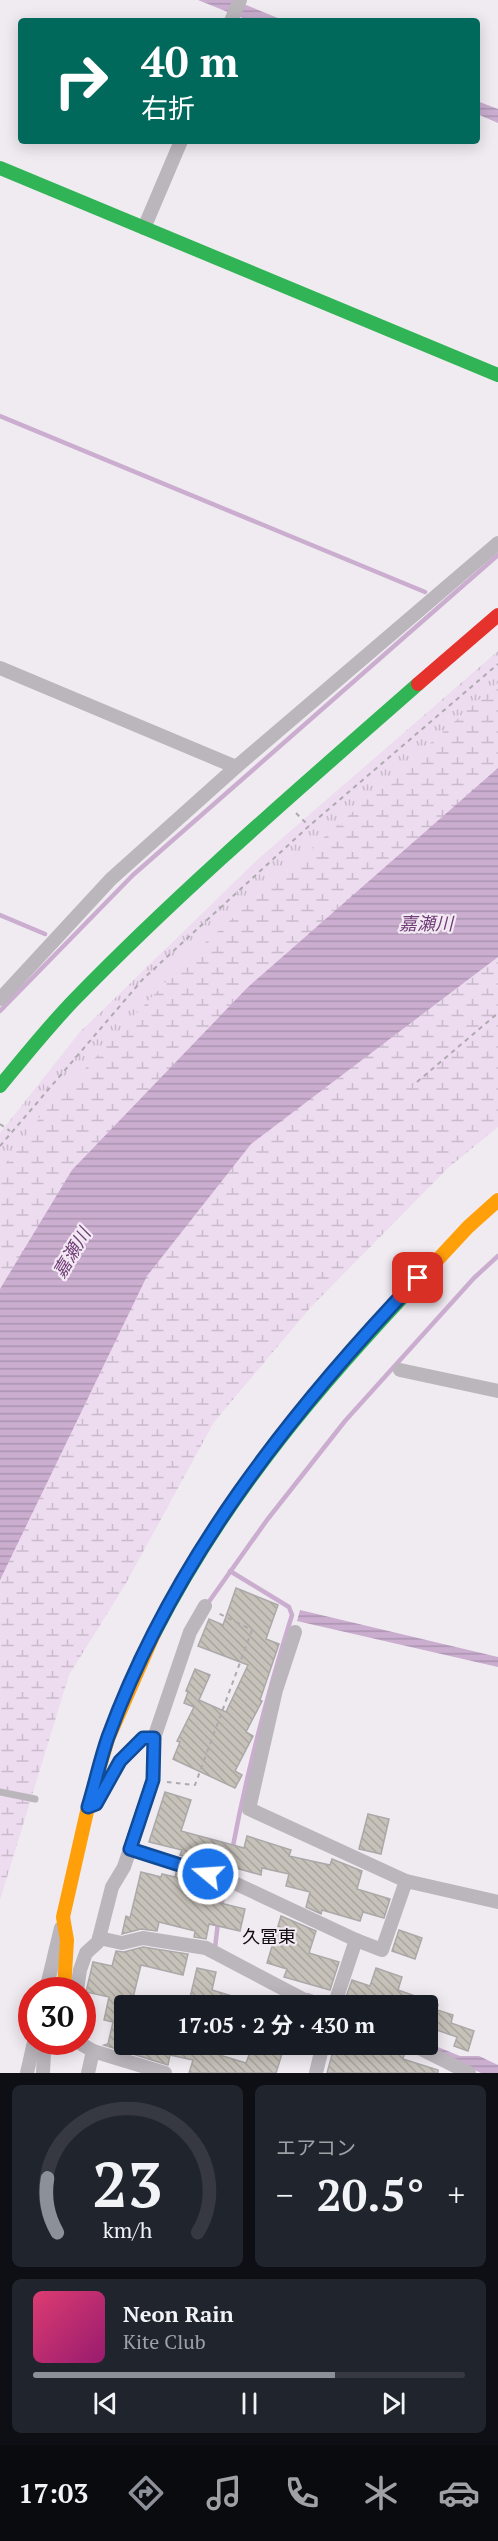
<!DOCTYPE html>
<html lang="ja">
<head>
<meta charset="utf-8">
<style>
	:root { --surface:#171b24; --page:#20242c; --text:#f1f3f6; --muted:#9ea1a6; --line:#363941; --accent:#8c9099 }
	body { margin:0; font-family:"PT Serif","Noto Sans JP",serif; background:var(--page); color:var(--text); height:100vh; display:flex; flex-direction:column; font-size:22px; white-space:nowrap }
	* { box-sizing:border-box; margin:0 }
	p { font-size:20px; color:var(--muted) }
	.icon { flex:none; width:33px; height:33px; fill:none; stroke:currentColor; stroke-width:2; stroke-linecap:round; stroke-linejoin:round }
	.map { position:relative; height:2073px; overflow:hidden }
	.panel { display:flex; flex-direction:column; gap:12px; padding:12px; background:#0d0f14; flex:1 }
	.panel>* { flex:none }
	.banner { position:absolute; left:18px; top:18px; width:462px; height:126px; border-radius:6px; box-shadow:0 3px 15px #0003; background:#00695c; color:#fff; overflow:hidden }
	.speed { position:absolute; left:18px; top:1977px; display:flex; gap:12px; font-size:30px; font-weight:700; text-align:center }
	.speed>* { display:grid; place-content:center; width:78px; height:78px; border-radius:50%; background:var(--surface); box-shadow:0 3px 15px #0003; line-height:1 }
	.speed .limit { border:9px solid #d22; background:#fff; color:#111 }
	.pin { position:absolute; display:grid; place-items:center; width:51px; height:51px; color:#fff; margin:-26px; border-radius:12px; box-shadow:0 3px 9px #0006 }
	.me { position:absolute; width:66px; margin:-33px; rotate:288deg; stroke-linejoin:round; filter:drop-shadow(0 0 4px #0008) }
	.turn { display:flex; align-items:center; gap:21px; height:126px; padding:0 24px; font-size:27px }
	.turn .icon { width:78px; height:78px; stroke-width:2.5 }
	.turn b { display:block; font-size:42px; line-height:51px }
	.big { font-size:45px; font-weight:700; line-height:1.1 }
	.panel .card { flex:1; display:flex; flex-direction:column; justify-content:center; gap:9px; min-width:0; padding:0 21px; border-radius:9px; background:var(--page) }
	.panel .dial { align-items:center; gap:0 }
	.dial svg { height:156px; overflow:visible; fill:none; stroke:var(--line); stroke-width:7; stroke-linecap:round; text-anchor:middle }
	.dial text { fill:var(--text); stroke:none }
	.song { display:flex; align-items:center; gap:18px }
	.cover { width:72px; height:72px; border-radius:9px; background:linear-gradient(135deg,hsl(340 70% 55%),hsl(320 70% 35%)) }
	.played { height:6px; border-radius:3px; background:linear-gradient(90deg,var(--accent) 70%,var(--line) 70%) }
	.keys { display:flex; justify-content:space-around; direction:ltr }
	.heat { display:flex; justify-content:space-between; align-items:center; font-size:33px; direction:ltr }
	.panel .tiles { flex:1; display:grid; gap:12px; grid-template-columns:1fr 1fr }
	.card:last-child { grid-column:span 2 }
	.trip { position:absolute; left:114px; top:1995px; width:324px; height:60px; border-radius:6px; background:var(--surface); box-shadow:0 3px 15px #0003; font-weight:700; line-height:60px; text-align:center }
	.menu { display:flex; height:96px; justify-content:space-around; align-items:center; background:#090b0e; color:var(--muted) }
	.menu .icon { width:42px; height:42px }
	.menu .current { color:var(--accent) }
	.menu b { font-size:27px; color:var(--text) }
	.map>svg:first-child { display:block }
	.grass { fill:url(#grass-tufts) }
	.wetland { fill:url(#wetland-marsh) }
	.water { fill:url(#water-rules) }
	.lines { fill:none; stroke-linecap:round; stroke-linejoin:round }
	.stream { stroke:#caadcf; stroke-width:4.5 }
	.building { fill:url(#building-back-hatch); stroke:#aba8a9; stroke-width:1.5 }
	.path { stroke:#aea9af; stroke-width:2; stroke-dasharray:4.5 4.5; stroke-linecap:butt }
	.lane { stroke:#bbb5bc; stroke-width:7 }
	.street { stroke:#bbb5bc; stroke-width:14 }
	.fast { stroke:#30b455; stroke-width:14 }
	.slow { stroke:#ff9f0a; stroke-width:14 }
	.jam { stroke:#e5322d; stroke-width:14 }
	.route-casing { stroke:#114b97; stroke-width:15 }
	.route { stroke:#1a73e8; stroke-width:10 }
	.labels { text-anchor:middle; stroke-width:4.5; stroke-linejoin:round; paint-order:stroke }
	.water-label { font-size:18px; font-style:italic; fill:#703d77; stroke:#f2e9f3 }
	.neighbourhood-label { font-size:18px; fill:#0e0b0e; stroke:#f2e9f3 }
</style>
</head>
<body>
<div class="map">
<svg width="498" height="2073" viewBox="0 0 498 2073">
	<defs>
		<pattern id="grass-tufts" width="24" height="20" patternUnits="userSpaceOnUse" patternTransform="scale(1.5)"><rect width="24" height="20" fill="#eddbef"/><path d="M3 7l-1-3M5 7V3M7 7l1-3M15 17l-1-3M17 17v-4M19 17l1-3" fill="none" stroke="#cabbcc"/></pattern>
		<pattern id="wetland-marsh" width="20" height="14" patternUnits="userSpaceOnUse" patternTransform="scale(1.5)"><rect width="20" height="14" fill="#eddbef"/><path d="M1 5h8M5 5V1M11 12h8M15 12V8" fill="none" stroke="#cabbcc"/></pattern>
		<pattern id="water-rules" width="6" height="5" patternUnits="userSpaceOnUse" patternTransform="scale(1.5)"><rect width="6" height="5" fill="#caadcf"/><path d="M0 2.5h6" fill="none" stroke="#ac94b1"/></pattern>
		<pattern id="building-back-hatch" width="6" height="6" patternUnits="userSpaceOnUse" patternTransform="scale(1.5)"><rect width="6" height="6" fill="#c7c2b9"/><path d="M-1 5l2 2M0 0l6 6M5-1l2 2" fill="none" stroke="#aaa59e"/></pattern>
	</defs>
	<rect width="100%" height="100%" fill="#f0ebf1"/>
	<path class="grass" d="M498 651V683L191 955 40 1117 0 1171V1133L79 1033 257 860Z"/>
	<g class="wetland">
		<path d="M498 683V797L0 1326V1171L40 1117 191 955Z"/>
		<path d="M498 938V1127L448 1168 310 1308 214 1422 125 1585 69 1675 0 1900V1537L135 1266 254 1124Z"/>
	</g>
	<g class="water">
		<path d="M198 0H234L285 21H250Z"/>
		<path d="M477 101 498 109V123L477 114Z"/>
		<path d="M498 768V957L251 1144 147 1276 0 1580V1289L72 1170 247 988Z"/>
		<path d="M300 1610 498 1657V1667L297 1621Z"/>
		<path d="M428 2043 460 2056H479L498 2065V2073H481L421 2045 428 2044Z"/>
	</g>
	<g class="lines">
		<g class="stream">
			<path d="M0 416 425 592"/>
			<path d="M0 915 45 934"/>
			<path d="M0 1011 133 875 498 555"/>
			<path d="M230 1571 289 1607 292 1615C268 1692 247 1771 232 1851"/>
			<path d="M208 1603 267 1520 345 1421 474 1278 498 1256"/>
			<path d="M221 1907 225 1887"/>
			<path d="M215 1948 218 1922"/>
			<path d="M308 1995 334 2005"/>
		</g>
	</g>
	<g class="building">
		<path d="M236 1588 278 1605 266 1639 279 1644 260 1700 262 1701 246 1732 253 1736 235 1771 242 1775 235 1788 173 1759 180 1742 177 1741 194 1707 184 1703 188 1692 186 1691 195 1669 210 1675 199 1700 226 1712 248 1665 198 1646 209 1619 223 1625Z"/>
		<path d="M165 1792 191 1800 181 1831 244 1848 247 1836 291 1850 289 1856 330 1865 332 1859 362 1871 357 1889 390 1899 384 1918 363 1912 360 1921 322 1910 321 1914 306 1907 310 1892 286 1886 289 1874 262 1868 261 1875 200 1858 199 1861 180 1855 182 1850 149 1842Z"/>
		<path d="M368 1814 389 1819 381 1854 359 1849Z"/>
		<path d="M141 1872 161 1877 162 1874 175 1877 176 1873 194 1879V1881L219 1887 216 1902 245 1909 240 1931 209 1924 206 1939 194 1937 195 1931 159 1922 157 1931 141 1929 122 1934 126 1916 130 1918Z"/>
		<path d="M281 1916 316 1931 309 1953 339 1962 330 1990 284 1977 287 1969 267 1963Z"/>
		<path d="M399 1930 422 1938 415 1959 392 1951Z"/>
		<path d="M143 1947 188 1954 183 1975 141 1965 131 2006H124V2044H215L213 2053 246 2063 253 2044H285L276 2073H189L193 2060 170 2055 168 2065 104 2045 108 2044 113 2022 104 2020 109 1997 86 1992 93 1962 112 1966 116 1951 124 1952Z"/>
		<path d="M197 1968 216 1972 212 1990 252 2002V2006H188Z"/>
		<path d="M376 1968 402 1977 398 1990 438 2004V2006H351L344 2003 352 1980 370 1986Z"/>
		<path d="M428 2007 453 2015 451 2023 474 2031 468 2051 454 2046 457 2037 428 2027Z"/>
		<path d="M335 2044H391L390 2047 405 2051 403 2059 438 2070V2073H327Z"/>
	</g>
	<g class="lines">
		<g class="path">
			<path d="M296 813 309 826"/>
			<path d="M417 1082 498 1013"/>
			<path d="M0 1124 10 1131"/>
			<path d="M0 1146 143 979 309 826 498 664"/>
			<path d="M167 1782 195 1785 252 1630 218 1613"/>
		</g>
		<path class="lane" d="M0 1792 35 1799"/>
		<g class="street">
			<path d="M231 21 240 0"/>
			<path d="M144 228 181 141"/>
			<path d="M0 668 236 767"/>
			<path d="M0 999 111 879 236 767 498 543"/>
			<path d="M400 1370 498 1391"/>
			<path d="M295 1632 276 1690 249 1809 406 1881 498 1902"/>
			<path d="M92 1806 96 1804 120 1761 143 1738H154"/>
			<path d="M130 1849 228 1880 356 1940 382 1950 406 1881"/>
			<path d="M99 1938 122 1943 143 1938 206 1948 316 2006"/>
			<path d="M46 1990 61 1928"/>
			<path d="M77 1990 80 1970 86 1953 98 1942 112 1887 124 1867 153 1780 154 1738 190 1632 205 1606"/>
			<path d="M334 2006 356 1940"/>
			<path d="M36 2042 44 2053 43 2073"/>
			<path d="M78 2042 93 2051 165 2073"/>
			<path d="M411 2044 469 2073"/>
			<path d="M27 2073 34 2042"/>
			<path d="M88 2073 93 2051"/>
			<path d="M316 2073 323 2044"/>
		</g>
		<g class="fast">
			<path d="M0 168 498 375"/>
			<path d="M0 1086C24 1057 48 1027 74 1000 183 888 301 787 418 684"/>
			<path d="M154 1634C226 1493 321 1383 429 1269"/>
		</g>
		<g class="slow">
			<path d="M429 1269 468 1227 498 1200"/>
			<path d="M64 1990 67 1940 63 1917 88 1807 108 1739 154 1634"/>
		</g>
		<path class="jam" d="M418 684 498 615"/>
	</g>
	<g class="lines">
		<g class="route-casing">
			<path id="route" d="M208 1874 130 1849 153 1780 154 1738H143L120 1761 96 1804 88 1807C95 1784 100 1760 108 1737 172 1562 290 1412 418 1278"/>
		</g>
		<use href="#route" class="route"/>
	</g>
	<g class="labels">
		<g class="water-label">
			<text x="426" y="930">嘉瀬川</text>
			<text transform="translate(72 1253) rotate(-59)" y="6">嘉瀬川</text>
		</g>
		<g class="neighbourhood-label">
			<text x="269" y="1943">久冨東</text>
		</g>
	</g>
</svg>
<div class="speed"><div class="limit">30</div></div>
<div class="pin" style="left:418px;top:1278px;background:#d93025"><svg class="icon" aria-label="arrive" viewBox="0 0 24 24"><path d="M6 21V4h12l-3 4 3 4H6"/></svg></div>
<svg class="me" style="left:208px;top:1874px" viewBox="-20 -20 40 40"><circle r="17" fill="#1a73e8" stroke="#fff" stroke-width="3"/><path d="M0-11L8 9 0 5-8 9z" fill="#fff"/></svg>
<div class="trip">17:05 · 2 分 · 430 m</div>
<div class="banner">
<div class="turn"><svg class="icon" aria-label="right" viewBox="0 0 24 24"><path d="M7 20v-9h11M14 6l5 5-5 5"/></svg><div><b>40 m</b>右折</div></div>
</div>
</div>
<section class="panel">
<div class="tiles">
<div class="card dial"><svg viewBox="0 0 100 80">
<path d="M14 69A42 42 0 1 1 86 69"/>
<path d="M14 69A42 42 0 0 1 9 41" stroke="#8c9099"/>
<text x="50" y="56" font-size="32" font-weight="700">23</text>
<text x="50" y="72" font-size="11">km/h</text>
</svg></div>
<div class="card"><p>エアコン</p>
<div class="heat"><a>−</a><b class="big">20.5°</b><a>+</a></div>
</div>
<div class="card">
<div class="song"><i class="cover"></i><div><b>Neon Rain</b><p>Kite Club</p></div></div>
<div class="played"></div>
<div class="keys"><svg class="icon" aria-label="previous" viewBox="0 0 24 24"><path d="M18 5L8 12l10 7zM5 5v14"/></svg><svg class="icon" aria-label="pause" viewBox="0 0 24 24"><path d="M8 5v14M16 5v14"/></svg><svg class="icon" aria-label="next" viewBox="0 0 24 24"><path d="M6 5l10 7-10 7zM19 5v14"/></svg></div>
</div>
</div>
</section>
<nav class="menu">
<b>17:03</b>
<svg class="icon current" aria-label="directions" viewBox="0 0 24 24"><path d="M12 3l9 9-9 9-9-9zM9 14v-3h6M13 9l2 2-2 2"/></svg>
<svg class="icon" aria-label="music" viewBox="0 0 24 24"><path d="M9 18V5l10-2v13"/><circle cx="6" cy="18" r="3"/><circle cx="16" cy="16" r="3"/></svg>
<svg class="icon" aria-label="phone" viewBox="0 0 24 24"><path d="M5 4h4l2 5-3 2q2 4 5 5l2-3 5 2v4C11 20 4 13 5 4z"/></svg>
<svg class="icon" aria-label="climate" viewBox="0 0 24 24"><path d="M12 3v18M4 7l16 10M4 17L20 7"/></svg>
<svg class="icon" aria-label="car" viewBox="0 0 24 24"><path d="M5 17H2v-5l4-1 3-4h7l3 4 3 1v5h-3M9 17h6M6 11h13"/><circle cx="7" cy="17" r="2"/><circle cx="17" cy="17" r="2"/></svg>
</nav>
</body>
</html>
